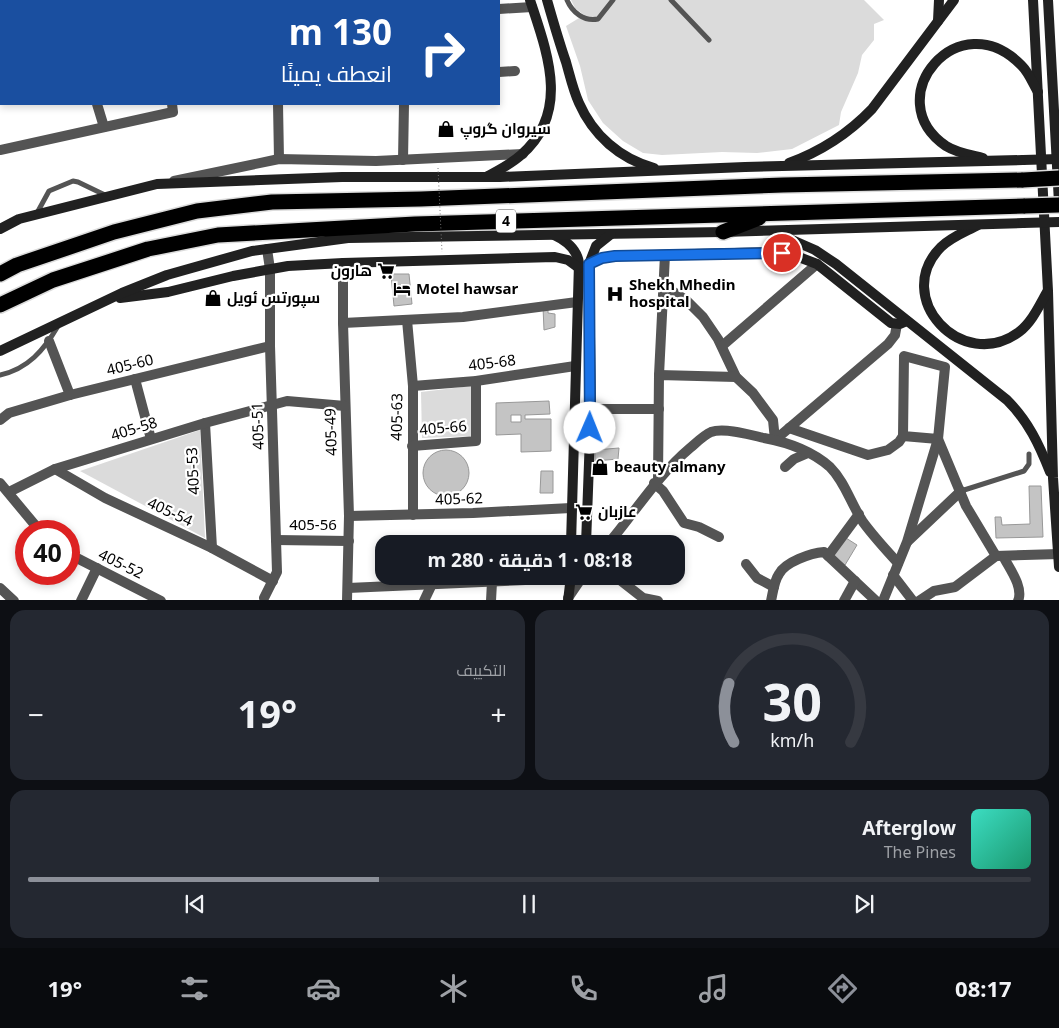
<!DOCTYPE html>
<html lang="ar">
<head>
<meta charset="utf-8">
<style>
	:root { --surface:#171b24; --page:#242831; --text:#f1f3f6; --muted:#9ea1a6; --line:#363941; --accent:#8c9099 }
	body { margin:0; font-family:"Noto Sans",Cairo,sans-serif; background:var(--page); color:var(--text); direction:rtl; height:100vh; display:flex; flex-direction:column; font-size:19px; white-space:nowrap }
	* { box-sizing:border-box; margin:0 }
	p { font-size:16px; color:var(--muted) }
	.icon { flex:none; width:28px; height:28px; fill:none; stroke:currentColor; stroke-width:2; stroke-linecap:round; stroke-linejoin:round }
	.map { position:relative; height:600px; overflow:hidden; direction:ltr }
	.drawer { display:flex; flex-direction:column; gap:10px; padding:10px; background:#0d0f14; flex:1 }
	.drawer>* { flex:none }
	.top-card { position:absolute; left:0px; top:0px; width:500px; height:105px; box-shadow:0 2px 8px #0003; direction:rtl; background:#1a4fa0; color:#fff; overflow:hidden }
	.speed { position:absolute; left:15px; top:520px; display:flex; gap:10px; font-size:25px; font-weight:700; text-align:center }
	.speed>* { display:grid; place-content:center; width:65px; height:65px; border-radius:50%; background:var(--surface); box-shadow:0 2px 8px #0003; line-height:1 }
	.speed .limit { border:8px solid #d22; background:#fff; color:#111 }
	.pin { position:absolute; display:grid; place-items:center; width:42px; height:42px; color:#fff; margin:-21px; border:2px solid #fff; border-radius:50%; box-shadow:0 1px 5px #0007 }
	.me { position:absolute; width:55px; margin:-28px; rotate:1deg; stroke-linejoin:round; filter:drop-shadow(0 0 4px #0008) }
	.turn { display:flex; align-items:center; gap:18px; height:105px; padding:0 25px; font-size:22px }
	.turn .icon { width:65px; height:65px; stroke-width:2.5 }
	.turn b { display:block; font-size:35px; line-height:42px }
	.big { font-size:38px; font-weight:700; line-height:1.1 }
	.drawer .tile { flex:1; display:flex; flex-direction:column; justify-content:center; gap:8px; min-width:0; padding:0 18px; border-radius:15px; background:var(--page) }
	.drawer .dial { align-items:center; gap:0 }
	.dial svg { height:130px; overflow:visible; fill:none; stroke:var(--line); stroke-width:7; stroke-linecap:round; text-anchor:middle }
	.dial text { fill:var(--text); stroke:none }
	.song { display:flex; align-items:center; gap:15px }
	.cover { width:60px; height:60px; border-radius:8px; background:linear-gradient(135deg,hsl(170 70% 55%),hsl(160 70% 35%)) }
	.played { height:5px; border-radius:2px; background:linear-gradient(90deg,var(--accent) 35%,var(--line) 35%) }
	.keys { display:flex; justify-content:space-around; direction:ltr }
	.heat { display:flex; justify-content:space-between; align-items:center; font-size:28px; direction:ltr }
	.drawer .tiles { flex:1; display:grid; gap:10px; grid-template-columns:1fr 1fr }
	.tile:last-child { grid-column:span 2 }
	.trip { position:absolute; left:375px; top:535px; width:310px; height:50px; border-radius:15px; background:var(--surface); box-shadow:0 2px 8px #0003; font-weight:700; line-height:50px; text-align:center; direction:rtl }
	.tab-bar { display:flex; height:80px; justify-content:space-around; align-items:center; background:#090b0e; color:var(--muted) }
	.tab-bar .icon { width:35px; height:35px }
	.tab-bar .current { color:var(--accent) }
	.tab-bar b { font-size:22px; color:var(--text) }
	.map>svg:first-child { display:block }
	.green { fill:#dbdbdb }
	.building { fill:#c4c4c4; stroke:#989898; fill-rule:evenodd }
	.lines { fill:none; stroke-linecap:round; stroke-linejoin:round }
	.highway-casing { stroke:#dbdbdb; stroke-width:18 }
	.lane { stroke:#545454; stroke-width:5 }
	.street { stroke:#545454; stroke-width:10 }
	.secondary { stroke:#212121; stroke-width:10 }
	.highway { stroke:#000; stroke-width:15 }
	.highway-bridge-casing { stroke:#dbdbdb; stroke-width:18; stroke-linecap:butt }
	.path-bridge { stroke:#767676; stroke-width:1; stroke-dasharray:1 2.5; stroke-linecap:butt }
	.secondary-bridge { stroke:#212121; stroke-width:10 }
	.highway-bridge { stroke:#000; stroke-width:15 }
	.route-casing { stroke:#114b97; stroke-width:12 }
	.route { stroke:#1a73e8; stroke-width:9 }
	.labels { text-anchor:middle; stroke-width:4.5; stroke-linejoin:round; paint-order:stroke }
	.shield { fill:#fff; stroke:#4c4c4c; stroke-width:1 }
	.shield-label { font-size:14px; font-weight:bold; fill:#000 }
	.poi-label { font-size:15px; font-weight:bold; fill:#000; stroke:#fff; text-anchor:start }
	.street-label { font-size:15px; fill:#000; stroke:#fff }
</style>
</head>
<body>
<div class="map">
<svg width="1059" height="601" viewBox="0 0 1059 601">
	<rect width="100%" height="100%" fill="#fff"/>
	<g class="green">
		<path d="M571 0H864L884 20 874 24V40L862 55 858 73 841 112 839 125 792 149 757 153 722 152 662 155 643 153 623 141 603 123 588 100 580 66 566 26 584 15 575 8Z"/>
		<path d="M471 386 473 436 422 438 421 392Z"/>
		<path d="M200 430 205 538 80 471Z"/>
	</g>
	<g class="building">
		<path d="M391 274H409L412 304 394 306Z"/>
		<path d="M543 307H548V313L555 314V327L544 330Z"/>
		<path d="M549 401 550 414 525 415V419H551V451L521 452V434L496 435V403ZM511 415H521V422H511Z"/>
		<path d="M619 448 618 459 595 461V450Z"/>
		<circle cx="446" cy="473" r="23"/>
		<path d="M595 462H605V472H594Z"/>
		<path d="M541 471H553V493H540Z"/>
		<path d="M1029 486H1041L1043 537 996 538 995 517H1001L1002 525 1030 524Z"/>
		<path d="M846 538 857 545 845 565 833 556Z"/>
	</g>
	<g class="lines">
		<g class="highway-casing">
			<g id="highway">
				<path d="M723 232 759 218"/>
				<path d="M0 274 17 265 114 232 197 211 272 202 421 199 783 185 1023 180"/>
				<path d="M0 305 53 280 148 249 218 235 415 224 1025 206"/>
			</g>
		</g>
		<g class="lane">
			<path d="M567 0C572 12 584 22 598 19L613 0"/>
			<path d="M671 0 709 40"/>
			<path d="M37 213 49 191 73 181 78 182 105 195"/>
			<path d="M0 375C28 369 44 350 58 326"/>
			<path d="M961 491 1024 471 1029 464V454"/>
		</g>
		<g class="street">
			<path d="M66 0V1"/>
			<path d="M146 0V1"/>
			<path d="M278 0V1"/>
			<path d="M348 0V1"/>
			<path d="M417 0V1"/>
			<path d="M480 1V0"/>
			<path d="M0 2 1 7"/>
			<path d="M499 9 532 7"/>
			<path d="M0 17H1"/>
			<path d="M499 72 515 71"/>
			<path d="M0 86 1 85"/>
			<path d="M97 104 104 127"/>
			<path d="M278 104 279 159"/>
			<path d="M0 150 173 112 172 104"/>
			<path d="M403 160 404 104"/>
			<path d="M174 181 279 159 376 161 523 154"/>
			<path d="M343 263V323L349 516 347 601"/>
			<path d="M663 285 687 301 703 317 718 339 736 377 753 393 773 420 775 440"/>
			<path d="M407 320 413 386V515"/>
			<path d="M343 323 463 317 577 302"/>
			<path d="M49 341 70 395"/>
			<path d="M722 346 817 264"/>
			<path d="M659 375 665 255"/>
			<path d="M135 379 151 439"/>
			<path d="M413 386 476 381 575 366"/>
			<path d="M591 409H659"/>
			<path d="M0 420 9 413 70 395 270 346"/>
			<path d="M205 423 212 548"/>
			<path d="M789 428 868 455 888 450 899 442 903 436"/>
			<path d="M938 439 966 506 996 556 1059 554"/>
			<path d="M775 440 888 344 895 335 897 324"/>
			<path d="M412 446 476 441V381"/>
			<path d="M785 467 794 459 808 453"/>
			<path d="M55 469 105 498 212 548 273 581"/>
			<path d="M658 479 659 375 736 377"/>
			<path d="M0 483 40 531"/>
			<path d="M654 483 663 491 684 523 699 527 719 537"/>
			<path d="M9 492 55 469 205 423 287 401 345 406"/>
			<path d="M349 516 473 513 571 508"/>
			<path d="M276 540 349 541"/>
			<path d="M908 541 961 491"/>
			<path d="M608 544C636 511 657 476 690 448 696 443 704 435 711 432 724 427 751 435 764 438 786 442 812 451 830 467 845 482 851 504 863 522 874 537 886 550 898 563"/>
			<path d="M69 554 161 601"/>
			<path d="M828 556 859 514"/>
			<path d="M1003 556C1009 568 1024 587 1018 601"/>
			<path d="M746 564 757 578 774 587"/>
			<path d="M893 575 913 601"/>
			<path d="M615 576 643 598 658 601"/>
			<path d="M0 588 14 601"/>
			<path d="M348 588 571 578"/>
			<path d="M264 598 277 572 270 346V269L267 249"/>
			<path d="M568 598 583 576"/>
			<path d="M81 601 97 568"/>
			<path d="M424 601 432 584"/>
			<path d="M491 601 492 582"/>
			<path d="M771 601C773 592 774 581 779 574 785 562 811 553 824 552L876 601"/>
			<path d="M844 601 855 581"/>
			<path d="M883 601 907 542 938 439 945 367 904 356 903 436 938 439"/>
			<path d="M919 601 934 591 955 587 996 556"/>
		</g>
		<g class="secondary">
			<path d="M547 0C553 21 559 42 566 62 570 76 573 90 579 103 593 135 620 159 654 168"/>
			<path d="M1033 0 1048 291 1053 478 1059 567"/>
			<path d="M1048 0 1059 203"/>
			<path d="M938 21 939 0"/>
			<path d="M983 158C971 155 957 153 946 146 877 99 959 0 1022 66 1029 73 1033 84 1038 92"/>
			<path d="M789 163C822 151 848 134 872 109L954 0"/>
			<path d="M488 176C499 170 511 164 521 155 571 112 547 52 530 0"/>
			<path d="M978 225C965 232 951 237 941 247 891 297 962 374 1019 332 1032 322 1039 306 1047 292"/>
			<path d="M0 229 19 219 157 184 342 177H500L745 167 1023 160"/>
			<path d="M776 233 815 250 836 264 1007 400C1028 421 1039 444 1050 472"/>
			<path d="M554 235C567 241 577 249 579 263L571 544"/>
			<path d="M589 264 602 258 615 256 772 252 791 254 817 264 891 323 900 324 907 321"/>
			<path d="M120 298 168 292 233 276 288 266 343 263 555 257 568 260 579 268"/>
			<path d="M0 351 122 293 167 275 252 251 348 238 723 232 1023 223"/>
			<path d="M586 544 591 409 589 264 596 246 611 234"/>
			<path d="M568 601 571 576"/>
		</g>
		<use href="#highway" class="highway"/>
		<g class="highway-bridge-casing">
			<g id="highway-bridge">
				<path d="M1023 180 1059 178"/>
				<path d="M1025 206 1059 205"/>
			</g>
		</g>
		<path class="path-bridge" d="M438 168 442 252"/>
		<g class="secondary-bridge">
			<path d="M1023 160 1059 159"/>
			<path d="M1023 223 1059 222"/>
		</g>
		<use href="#highway-bridge" class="highway-bridge"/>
	</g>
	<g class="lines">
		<g class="route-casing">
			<path id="route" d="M590 428 589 264 602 258 615 256 782 253"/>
		</g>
		<use href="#route" class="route"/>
	</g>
	<defs>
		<g id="shop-bare" transform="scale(1.35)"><path d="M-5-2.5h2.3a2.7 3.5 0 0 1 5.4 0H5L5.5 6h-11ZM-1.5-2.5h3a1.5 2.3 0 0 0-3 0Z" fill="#000" stroke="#fff" stroke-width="2.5" paint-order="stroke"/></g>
		<g id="supermarket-bare" transform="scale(1.35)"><path d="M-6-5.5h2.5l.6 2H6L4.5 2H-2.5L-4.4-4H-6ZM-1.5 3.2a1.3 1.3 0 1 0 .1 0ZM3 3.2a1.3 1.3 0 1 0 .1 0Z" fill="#000" stroke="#fff" stroke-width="2.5" paint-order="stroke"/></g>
		<g id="hotel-bare" transform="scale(1.35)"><path d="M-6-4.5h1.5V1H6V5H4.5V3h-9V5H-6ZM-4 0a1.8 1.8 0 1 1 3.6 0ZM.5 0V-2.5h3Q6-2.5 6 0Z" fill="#000" stroke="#fff" stroke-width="2.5" paint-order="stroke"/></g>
		<g id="hospital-bare" transform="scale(1.35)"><path d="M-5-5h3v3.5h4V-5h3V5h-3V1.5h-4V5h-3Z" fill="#000" stroke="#fff" stroke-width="2.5" paint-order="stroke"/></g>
	</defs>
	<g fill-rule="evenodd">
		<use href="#shop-bare" x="446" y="129"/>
		<use href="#supermarket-bare" x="386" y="271"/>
		<use href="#hotel-bare" x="402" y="289"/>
		<use href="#hospital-bare" x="615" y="294"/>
		<use href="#shop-bare" x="213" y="298"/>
		<use href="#shop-bare" x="600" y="467"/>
		<use href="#supermarket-bare" x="584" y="512"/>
	</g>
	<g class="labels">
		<rect class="shield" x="496" y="209.5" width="20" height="23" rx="4"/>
		<g class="shield-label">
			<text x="506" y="226">4</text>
		</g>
		<g class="poi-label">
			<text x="460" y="134">سیروان گروپ</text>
			<text x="372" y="276" text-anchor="end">هارون</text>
			<text x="629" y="290">Shekh Mhedin<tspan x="629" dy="17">hospital</tspan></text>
			<text x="416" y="294">Motel hawsar</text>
			<text x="227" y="303">سپورتس ئويل</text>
			<text x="614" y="472">beauty almany</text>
			<text x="598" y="517">عازبان</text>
		</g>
		<g class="street-label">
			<text transform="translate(492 363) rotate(-7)" y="5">405-68</text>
			<text transform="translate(130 365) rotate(-14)" y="5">405-60</text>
			<text transform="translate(397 417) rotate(-89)" y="5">405-63</text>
			<text transform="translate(258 426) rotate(-92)" y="5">405-51</text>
			<text transform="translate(443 428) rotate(-5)" y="5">405-66</text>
			<text transform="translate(134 429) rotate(-17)" y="5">405-58</text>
			<text transform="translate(331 432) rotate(-92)" y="5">405-49</text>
			<text transform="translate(193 471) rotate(-93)" y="5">405-53</text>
			<text transform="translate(459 499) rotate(-2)" y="5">405-62</text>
			<text transform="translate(170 512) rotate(25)" y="5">405-54</text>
			<text x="313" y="530">405-56</text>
			<text transform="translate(121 564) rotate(26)" y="5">405-52</text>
		</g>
	</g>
</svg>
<div class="speed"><div class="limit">40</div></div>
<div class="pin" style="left:782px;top:253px;background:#d93025"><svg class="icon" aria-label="arrive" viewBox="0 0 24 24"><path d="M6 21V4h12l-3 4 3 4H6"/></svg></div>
<svg class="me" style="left:590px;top:428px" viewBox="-20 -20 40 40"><circle r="19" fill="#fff"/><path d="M0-13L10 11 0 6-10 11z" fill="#1a73e8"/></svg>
<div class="trip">08:18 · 1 دقيقة · 280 m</div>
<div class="top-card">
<div class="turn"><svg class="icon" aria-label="right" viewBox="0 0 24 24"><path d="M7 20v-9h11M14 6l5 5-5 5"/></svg><div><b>130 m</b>انعطف يمينًا</div></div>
</div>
</div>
<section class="drawer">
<div class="tiles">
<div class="tile dial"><svg viewBox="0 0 100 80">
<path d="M14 69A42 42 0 1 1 86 69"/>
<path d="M14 69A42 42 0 0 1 11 33" stroke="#8c9099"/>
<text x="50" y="56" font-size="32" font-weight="700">30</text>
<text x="50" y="72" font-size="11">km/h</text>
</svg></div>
<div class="tile"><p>التكييف</p>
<div class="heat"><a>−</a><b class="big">19°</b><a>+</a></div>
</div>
<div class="tile">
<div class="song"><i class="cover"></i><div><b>Afterglow</b><p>The Pines</p></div></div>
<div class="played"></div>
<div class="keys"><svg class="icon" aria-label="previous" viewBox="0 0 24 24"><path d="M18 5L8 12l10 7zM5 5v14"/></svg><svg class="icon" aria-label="pause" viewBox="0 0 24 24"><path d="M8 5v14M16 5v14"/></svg><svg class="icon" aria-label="next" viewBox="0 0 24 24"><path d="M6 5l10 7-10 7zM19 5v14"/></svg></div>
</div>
</div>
</section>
<nav class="tab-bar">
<b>08:17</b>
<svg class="icon current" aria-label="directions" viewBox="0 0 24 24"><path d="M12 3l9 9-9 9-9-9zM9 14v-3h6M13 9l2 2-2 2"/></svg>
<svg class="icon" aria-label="music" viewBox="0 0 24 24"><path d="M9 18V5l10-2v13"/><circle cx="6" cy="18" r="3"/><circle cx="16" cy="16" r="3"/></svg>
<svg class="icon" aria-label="phone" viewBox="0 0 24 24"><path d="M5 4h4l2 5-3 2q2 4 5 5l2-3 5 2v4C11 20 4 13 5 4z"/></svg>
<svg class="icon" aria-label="climate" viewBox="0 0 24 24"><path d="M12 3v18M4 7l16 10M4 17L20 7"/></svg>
<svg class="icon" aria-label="car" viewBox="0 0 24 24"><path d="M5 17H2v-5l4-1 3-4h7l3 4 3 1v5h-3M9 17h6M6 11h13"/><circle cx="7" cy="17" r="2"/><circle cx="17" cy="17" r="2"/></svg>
<svg class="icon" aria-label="filters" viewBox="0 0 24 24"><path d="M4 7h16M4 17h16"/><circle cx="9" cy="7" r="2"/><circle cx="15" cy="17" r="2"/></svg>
<b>19°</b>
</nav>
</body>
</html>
